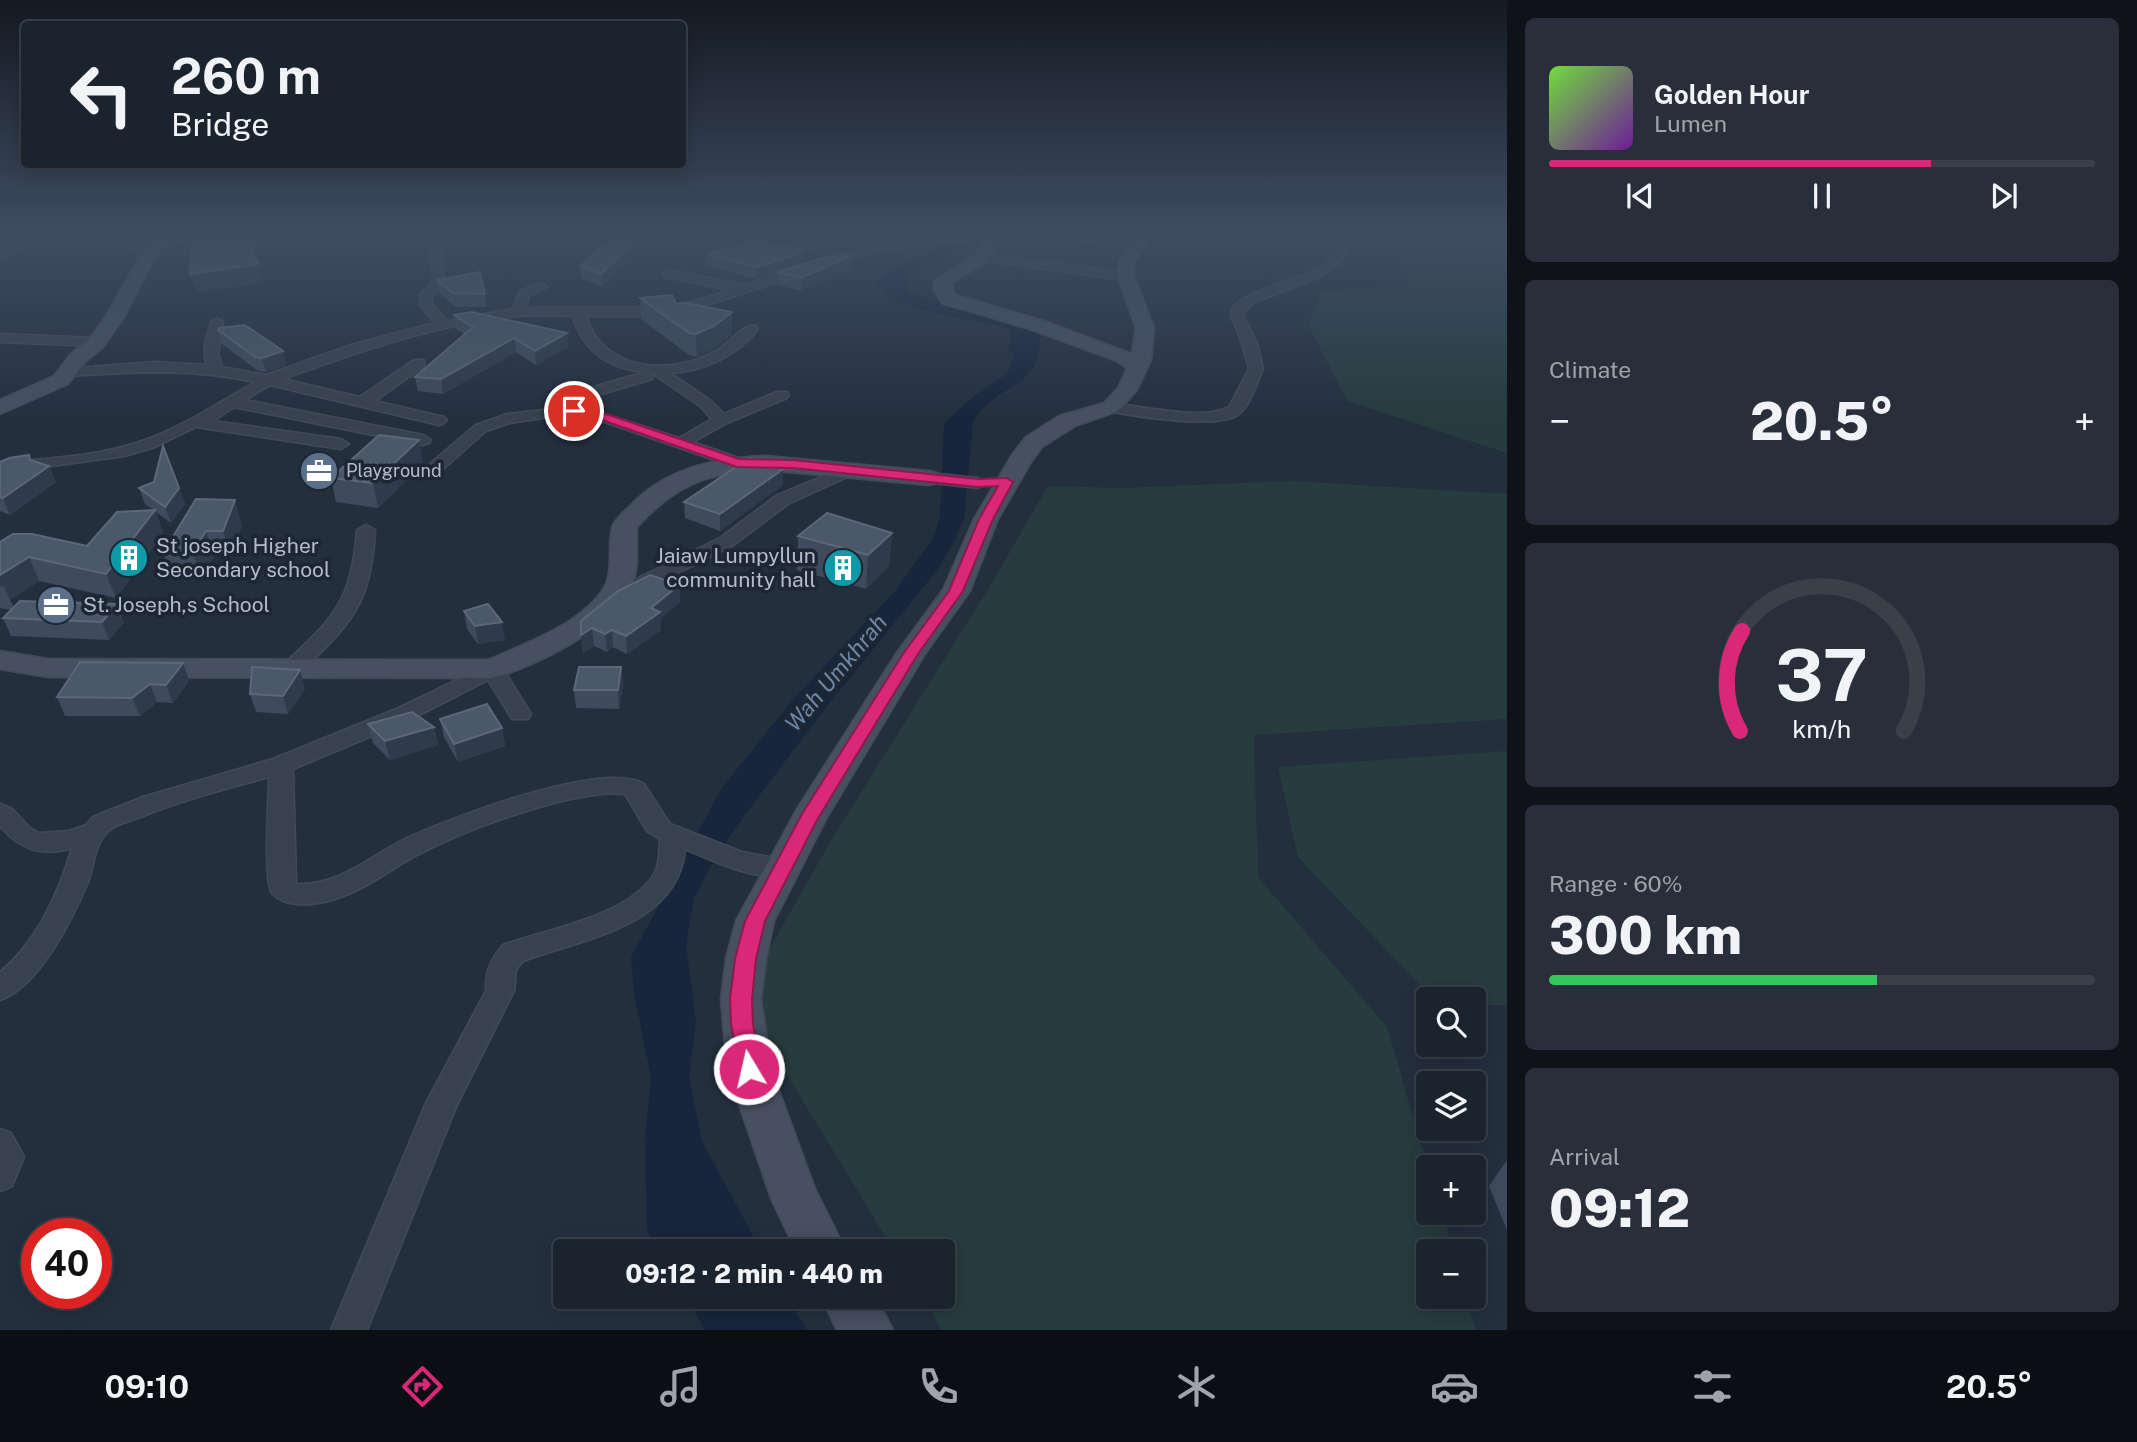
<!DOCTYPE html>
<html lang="en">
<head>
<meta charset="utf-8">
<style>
	:root { --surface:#1b232e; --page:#282f3a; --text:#f1f3f6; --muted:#a0a4aa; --line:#39404a; --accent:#db2777 }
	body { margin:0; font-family:"Public Sans",sans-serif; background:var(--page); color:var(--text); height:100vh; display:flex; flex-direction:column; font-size:26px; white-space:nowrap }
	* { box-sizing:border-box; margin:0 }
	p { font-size:23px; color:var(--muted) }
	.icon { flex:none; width:38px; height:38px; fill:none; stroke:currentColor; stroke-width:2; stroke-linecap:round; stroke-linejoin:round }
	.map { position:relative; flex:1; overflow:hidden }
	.details { display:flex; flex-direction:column; gap:18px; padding:18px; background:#0f1319; width:630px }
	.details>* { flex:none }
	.hud { position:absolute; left:21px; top:21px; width:665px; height:147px; border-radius:7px; box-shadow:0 4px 18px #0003,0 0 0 2px var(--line); background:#1b232e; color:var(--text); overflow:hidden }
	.buttons { position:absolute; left:1416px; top:987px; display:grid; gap:14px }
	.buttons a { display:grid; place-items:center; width:70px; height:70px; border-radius:7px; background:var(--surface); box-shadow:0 4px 18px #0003,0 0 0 2px var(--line); font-size:35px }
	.speed { position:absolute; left:21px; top:1218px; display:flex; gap:14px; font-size:35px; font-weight:700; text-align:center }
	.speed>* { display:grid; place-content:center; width:91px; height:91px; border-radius:50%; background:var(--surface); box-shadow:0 4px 18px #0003,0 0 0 2px var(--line); line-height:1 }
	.speed .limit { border:10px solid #d22; background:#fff; color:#111 }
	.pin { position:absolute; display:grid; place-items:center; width:60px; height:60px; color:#fff; margin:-30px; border:4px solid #fff; border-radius:50%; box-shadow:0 2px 7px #0007 }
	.me { position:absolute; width:77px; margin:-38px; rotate:351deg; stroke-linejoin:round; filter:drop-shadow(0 0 5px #0008) }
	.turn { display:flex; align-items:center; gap:24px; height:147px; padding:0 35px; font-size:32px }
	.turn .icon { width:91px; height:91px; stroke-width:2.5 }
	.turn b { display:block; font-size:49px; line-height:60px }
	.big { font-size:52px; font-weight:800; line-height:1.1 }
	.details .widget { flex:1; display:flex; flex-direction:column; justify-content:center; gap:10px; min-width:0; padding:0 24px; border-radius:10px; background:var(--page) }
	.details .dial { align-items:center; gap:0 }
	.dial svg { height:182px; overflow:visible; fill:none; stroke:var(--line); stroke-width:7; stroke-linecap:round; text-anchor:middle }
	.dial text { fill:var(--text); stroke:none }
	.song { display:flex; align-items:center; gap:21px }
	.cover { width:84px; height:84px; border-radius:10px; background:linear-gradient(135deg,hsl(100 70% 55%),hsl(280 70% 35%)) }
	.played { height:7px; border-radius:4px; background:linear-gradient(90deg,var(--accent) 70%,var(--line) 70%) }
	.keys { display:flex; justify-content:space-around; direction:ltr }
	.heat { display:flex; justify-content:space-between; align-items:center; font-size:38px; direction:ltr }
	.charge { height:10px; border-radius:5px; background:linear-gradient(90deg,#34c759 60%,var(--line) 0) }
	.trip { position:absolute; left:553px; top:1239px; width:402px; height:70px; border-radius:7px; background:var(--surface); box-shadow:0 4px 18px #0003,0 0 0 2px var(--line); font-weight:800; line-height:70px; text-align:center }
	.dock { display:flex; height:112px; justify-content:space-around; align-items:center; background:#0b0e12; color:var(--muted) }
	.dock .icon { width:49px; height:49px }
	.dock .selected { color:var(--accent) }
	.dock b { font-size:32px; color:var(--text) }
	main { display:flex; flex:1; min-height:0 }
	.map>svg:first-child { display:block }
	.green { fill:#263c3f }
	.water { fill:#17263c }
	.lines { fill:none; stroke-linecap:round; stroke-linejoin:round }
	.street-casing { stroke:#414a57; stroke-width:3 }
	.secondary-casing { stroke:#414a57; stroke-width:3 }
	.street { fill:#38414e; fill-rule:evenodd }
	.secondary { fill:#465061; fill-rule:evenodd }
	.wall { fill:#3f4b5c }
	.shaded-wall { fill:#2f3b4b }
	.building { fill:#4b5868; stroke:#5c6777; stroke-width:2 }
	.route { fill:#db2777; stroke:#8e194d; stroke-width:2 }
	.labels { text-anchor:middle; stroke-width:7; stroke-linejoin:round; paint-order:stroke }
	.far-poi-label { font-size:18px; fill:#b4bcc9; stroke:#1d2633; text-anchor:start }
	.poi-label { font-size:21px; fill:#b4bcc9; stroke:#1d2633; text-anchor:start }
	.water-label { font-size:23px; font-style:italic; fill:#6d86a8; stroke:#1d2633 }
</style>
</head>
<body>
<main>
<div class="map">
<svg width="1507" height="1330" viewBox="0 0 1507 1330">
	<rect width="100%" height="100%" fill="#242f3e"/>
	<g class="green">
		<path d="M1401 233H1507V453L1347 401 1308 324 1322 292 1411 285 1399 260Z"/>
		<path d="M1292 481 1507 494V719L1254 735 1258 877 1387 1027 1428 1167V1213H1442L1453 1251H1428V1297H1466L1476 1330H942L922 1297H943V1251H894L741 999 832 839 993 581 1048 486 1120 488Z"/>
		<path d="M1507 751V1005H1474V999H1433L1298 857 1278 767Z"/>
	</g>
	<g class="water">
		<path d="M948 233H967C970 254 922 267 906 277L905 286 914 295 1018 321 1038 330C1041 337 1040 340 1039 347 1039 388 987 388 973 423L964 519 953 544 937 570 820 715 744 816 715 858 694 898 686 945 696 1022 689 1076 702 1141 761 1251H659L647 1231 645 1137 651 1077 634 993 631 957 721 789 790 703 895 591 934 537 940 514 944 424 970 399 1008 373 1014 356 1008 349 1012 340 1009 329C974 316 900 317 877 284 889 261 948 258 948 233Z"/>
		<path d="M686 1297H786L807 1330H705Z"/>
	</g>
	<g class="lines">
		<g class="street-casing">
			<g id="street">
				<path d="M48 233H62L0 258V251Z"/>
				<path d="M102 233C123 233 140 242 155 258L145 260 125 244Z"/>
				<path d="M391 233 433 235 445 249 442 257 444 285 432 295V304L447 321 513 309 519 291 542 283 548 287 529 296 526 308H657L692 302 730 290 665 277 663 274 669 270 745 285 881 243 987 233 992 236 987 239 882 249 694 309 657 316H586C603 372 670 376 716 351 728 344 742 324 756 326L758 329C737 356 704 371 670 373L710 400 724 414 777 392H787L789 395 787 398 727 423 693 442 744 460 746 463 738 468 587 416H557L510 423 486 431 442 470H430L428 467 430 464 476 425 507 414 569 407 577 392 644 372C608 368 583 351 573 316 555 316 536 314 518 316 437 324 359 352 283 379L360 397 414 360H424V366L375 401 444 417 447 420 444 423 439 425 270 385 245 400 423 435 431 440 429 443 423 445 234 407 213 421 341 439 349 444 341 449 196 427 155 447 125 456 0 473V463C48 458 99 457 145 440 184 426 219 403 255 382 192 368 132 372 68 376L63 375V369L155 362 207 365C201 350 207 337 211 322L217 318 223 322 218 353 222 367 266 375 354 344 435 323 420 305V294L432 284 430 257 433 249 426 240H398L394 239ZM652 373 700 406 712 419 679 438 583 407 588 398 652 379Z"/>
				<path d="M1043 233H1069L1136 243 1142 246 1136 249 1048 236Z"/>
				<path d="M1344 233H1354C1346 280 1291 285 1254 303L1244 311 1243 316 1257 343 1263 369C1257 382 1251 403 1240 413 1223 431 1130 416 1106 410L1104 407 1106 404 1111 403C1140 406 1204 421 1229 407L1249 369C1245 352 1241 338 1234 323 1232 319 1230 317 1231 313 1235 287 1326 280 1340 249 1342 244 1343 237 1344 233Z"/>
				<path d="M982 255 1126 272 1132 276 1126 280 978 260V256Z"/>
				<path d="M0 334 97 338 104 342 97 346 0 342Z"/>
				<path d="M850 465 856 467 858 470 856 473 788 504 732 546 636 594H622L619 590 622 586 720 538 776 496Z"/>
				<path d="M929 473 978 478 986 483 978 488 923 482 921 478 923 474Z"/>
				<path d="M366 525 375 530C371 605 351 624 298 674H284L280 669 284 664C335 617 351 602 357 530Z"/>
				<path d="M492 663 499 664 503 669 531 714 528 719H512L488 680 410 720 293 769 296 884C338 886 368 858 403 840 447 819 604 759 644 784L670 824 742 852 792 861 796 868 792 875C761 884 714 861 685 849 678 927 582 939 523 961L516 970 514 991 456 1107 367 1330H331L426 1103 486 991C485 973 491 958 503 945 548 929 625 917 653 876 660 866 659 851 660 839L647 831 625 794C574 788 463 831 417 855 389 870 364 891 332 900 314 905 286 909 272 893 263 881 269 796 269 777 226 789 182 800 141 817 132 821 119 823 111 829 94 841 95 864 88 882 73 918 39 987 0 1000V972C37 942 59 892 72 848 42 857 20 850 0 826V804L12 809 30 828 39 833 69 831 86 825 93 817 143 797 273 759 394 710Z"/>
				<path d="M0 1129 11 1133 24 1157 12 1186 0 1191Z"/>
			</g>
		</g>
		<g class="secondary-casing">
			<g id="secondary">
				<path d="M186 233H229C218 243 177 243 160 248L124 317 104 346 84 363 68 384 0 414V400L54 376 70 355 90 338 106 316 148 242Z"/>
				<path d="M976 233H992L998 244 988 261 951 283 955 295 1044 321 1132 354 1136 328 1118 276V262L1138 233H1154L1134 262V276L1154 328 1151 360 1137 390 1118 411 1075 426 1042 447 1031 462 998 519 970 591 925 654 826 819 774 921 766 959 761 999 771 1069 815 1189 846 1251H796L771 1198 727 1069 721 999 726 959 736 921 797 809 896 654 943 590 974 519 1012 455 1026 437 1059 416 1104 403 1118 388 1127 368 1117 361 1030 329 942 303 933 288 934 281 976 255 982 244Z"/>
				<path d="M766 456 929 471 937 473 941 478 937 483 929 485 766 470C709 472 676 484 637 527 636 545 639 565 633 582 619 626 534 667 492 678L48 677 0 669V651L48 659 488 660C525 644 578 625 602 591 615 572 607 548 612 528 614 520 623 513 629 507 665 468 715 458 766 456Z"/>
				<path d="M821 1297H876L893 1330H837Z"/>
			</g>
		</g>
		<use href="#street" class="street"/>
		<use href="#secondary" class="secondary"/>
	</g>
	<g class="wall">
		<path d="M732 233H809L816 240 815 251 801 245 783 247 803 259 792 268 756 279 706 265V254L747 246Z"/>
		<path d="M640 237 641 249 602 287 581 278 580 266Z"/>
		<path d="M851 256V269L801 291 778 285V272Z"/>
		<path d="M437 280 485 294 486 307H455L439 292Z"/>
		<path d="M640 298 676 304 732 334 714 349 697 357 689 355 641 319Z"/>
		<path d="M454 315 567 333 568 347 536 365 516 352 443 394 418 391 415 377 465 334 456 329Z"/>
		<path d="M218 330 283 351 286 365 266 372 258 371 222 344Z"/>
		<path d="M419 440 423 464 378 508 336 502 331 478Z"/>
		<path d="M29 455 32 461 49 466 56 482 10 515 0 511V462Z"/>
		<path d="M783 485 720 531 685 518 684 502Z"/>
		<path d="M139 488H179L185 504 171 523 156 512 163 534 116 598 39 581 10 600 14 607 124 622 109 640 11 636 3 618 11 610 0 608V542L87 546 154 510 145 504Z"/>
		<path d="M196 499 242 525 231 556H214L202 578 172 579 163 553Z"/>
		<path d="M892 533 889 566 866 589 797 570 798 536Z"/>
		<path d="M679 585 680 602 661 618V630L627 654 613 647 607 652 594 646 583 653 581 621Z"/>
		<path d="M464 611 505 640 478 644 467 629Z"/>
		<path d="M183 663 189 681 173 703 157 702 140 716H65L57 697Z"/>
		<path d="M621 667 623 685 619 709 576 708 574 690Z"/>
		<path d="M305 689 288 714 256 712 250 694Z"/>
		<path d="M440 719 502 728 505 746 458 762 444 737Z"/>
		<path d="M368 724 434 727 438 745 390 760 373 743Z"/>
		<path d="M1507 1160V1230L1489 1186Z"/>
	</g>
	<g class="shaded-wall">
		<path d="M259 233H262L265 245 258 264 263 283 196 293 190 274 251 251Z"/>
		<path d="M801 234V245L763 248 761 243 763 237Z"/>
		<path d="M640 237 641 249 602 287 601 274Z"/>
		<path d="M803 248V259L792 268 756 279V267Z"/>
		<path d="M851 256V269L801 291V278Z"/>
		<path d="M732 312V334L714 349 697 357 696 334Z"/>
		<path d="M567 333 568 347 536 365 535 351Z"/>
		<path d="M514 338 516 352 443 394 441 379Z"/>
		<path d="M283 351 286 365 266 372 262 358Z"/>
		<path d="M419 440 423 464 378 508 373 483Z"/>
		<path d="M29 455 36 471 49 466 56 482 10 515 3 498 30 460Z"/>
		<path d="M783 469V485L720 531V514Z"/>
		<path d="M179 488 185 504 171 523 165 507Z"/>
		<path d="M235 500 242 525 231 556 223 531Z"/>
		<path d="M155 510 163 534 116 598 106 574Z"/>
		<path d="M206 531 214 556 202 578 193 552Z"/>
		<path d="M892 533 889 566 866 589 868 555Z"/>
		<path d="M29 557 39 581 10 600 4 587 0 586V575Z"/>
		<path d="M679 585 680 602 661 618V630L627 654 626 636 651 608Z"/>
		<path d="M117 604 124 622 109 640 102 622Z"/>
		<path d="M502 622 505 640 478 644 475 626Z"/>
		<path d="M592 628 594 646 583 653 581 635Z"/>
		<path d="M612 630 613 647 607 652 605 634Z"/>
		<path d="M183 663 189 681 173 703 166 685Z"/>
		<path d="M621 667 623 685 619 709 618 690Z"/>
		<path d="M300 670 305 689 288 714 283 696Z"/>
		<path d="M150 684 157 702 140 716 132 698Z"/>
		<path d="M434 727 438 745 390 760 385 741Z"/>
		<path d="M502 728 505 746 458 762 454 744Z"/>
	</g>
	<g class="building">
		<path d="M192 233H259L251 251 259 264 190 274Z"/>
		<path d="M745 233H809L816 240 801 234 763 237 761 243 764 246 803 248 792 256 756 267 706 254 758 243Z"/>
		<path d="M615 235 640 237 601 274 580 266Z"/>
		<path d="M839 253 851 256 801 278 778 272Z"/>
		<path d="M480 272 485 294 453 293 437 280Z"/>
		<path d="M672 295 676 304 686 303 732 312 714 326 696 334 689 333 640 298Z"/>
		<path d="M471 312 567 333 535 351 514 338 441 379 415 377 473 327 454 315Z"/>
		<path d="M245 325 283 351 262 358 255 357 218 330 219 328Z"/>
		<path d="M379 435 419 440 373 483 331 478Z"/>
		<path d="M163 446 179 488 165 507 139 488 154 482Z"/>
		<path d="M29 455 30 460 49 466 3 498 0 497V462L9 458Z"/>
		<path d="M749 458 783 469 720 514 684 502Z"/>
		<path d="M196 499 235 500 223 531H206L193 552 163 553Z"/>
		<path d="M155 510 106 574 29 557 0 575V542L13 534H32L87 546 117 512Z"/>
		<path d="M827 513 892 533 868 555 798 536Z"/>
		<path d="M650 575 679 585 651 608 660 612 626 636 612 630 605 634 592 628 581 635V621L618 591Z"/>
		<path d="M20 601 117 604 102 622 3 618Z"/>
		<path d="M488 604 502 622 475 626 464 611Z"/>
		<path d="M80 662 183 663 166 685 150 684 132 698 57 697Z"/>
		<path d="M252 667 300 670 283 696 250 694Z"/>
		<path d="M579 667H621L618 690H574Z"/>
		<path d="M487 704 502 728 454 744 440 719Z"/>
		<path d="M412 712 434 727 385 741 368 724Z"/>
	</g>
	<linearGradient id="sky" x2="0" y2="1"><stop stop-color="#141a22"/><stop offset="0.56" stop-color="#3f4d63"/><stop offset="1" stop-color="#3f4d63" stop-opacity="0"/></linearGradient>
	<rect width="1507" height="419" fill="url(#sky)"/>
	<path class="route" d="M574 407 609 415 739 459 793 460 978 479 1007 478 1013 482 993 519 963 591 918 654 817 820 765 921 756 959 752 999 753 1024 761 1069 757 1076 749 1079 741 1076 731 1024 730 999 735 959 745 921 802 814 903 654 949 591 979 519 998 486 978 487 793 468 737 467 602 420 570 413V408Z"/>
	<defs>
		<g id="office-disc" transform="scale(2.0125)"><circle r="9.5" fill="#5c6f8a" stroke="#1d2633"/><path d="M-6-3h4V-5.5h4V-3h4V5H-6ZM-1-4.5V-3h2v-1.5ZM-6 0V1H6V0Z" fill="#fff"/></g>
		<g id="building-disc" transform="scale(2.0125)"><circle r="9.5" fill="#0f9aa8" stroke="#1d2633"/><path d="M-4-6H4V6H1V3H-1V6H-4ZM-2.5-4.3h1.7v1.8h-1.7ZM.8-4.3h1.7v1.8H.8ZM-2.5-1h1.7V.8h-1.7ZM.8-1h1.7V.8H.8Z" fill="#fff"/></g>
	</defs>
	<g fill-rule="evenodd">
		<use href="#office-disc" x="319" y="471"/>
		<use href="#building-disc" x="129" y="558"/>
		<use href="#building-disc" x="843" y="568"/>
		<use href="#office-disc" x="56" y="605"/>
	</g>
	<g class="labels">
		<g class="far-poi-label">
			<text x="346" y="477">Playground</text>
		</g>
		<g class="poi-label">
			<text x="156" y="553">St joseph Higher<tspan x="156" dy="24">Secondary school</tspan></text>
			<text x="816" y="563" text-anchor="end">Jaiaw Lumpyllun<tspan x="816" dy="24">community hall</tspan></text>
			<text x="83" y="612">St. Joseph,s School</text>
		</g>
		<g class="water-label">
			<text transform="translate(836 673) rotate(-50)" y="8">Wah Umkhrah</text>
		</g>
	</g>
</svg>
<div class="buttons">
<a><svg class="icon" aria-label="search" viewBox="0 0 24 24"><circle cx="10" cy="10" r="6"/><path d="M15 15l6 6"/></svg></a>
<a><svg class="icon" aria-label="layers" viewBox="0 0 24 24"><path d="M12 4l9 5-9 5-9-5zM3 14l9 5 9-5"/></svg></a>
<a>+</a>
<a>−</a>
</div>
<div class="speed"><div class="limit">40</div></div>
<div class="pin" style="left:574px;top:411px;background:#d93025"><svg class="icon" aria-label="arrive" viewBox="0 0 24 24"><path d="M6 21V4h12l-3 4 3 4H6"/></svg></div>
<svg class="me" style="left:749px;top:1069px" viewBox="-20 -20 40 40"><circle r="17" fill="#db2777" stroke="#fff" stroke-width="3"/><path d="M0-11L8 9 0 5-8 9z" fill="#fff"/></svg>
<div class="trip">09:12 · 2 min · 440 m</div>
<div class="hud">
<div class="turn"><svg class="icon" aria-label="left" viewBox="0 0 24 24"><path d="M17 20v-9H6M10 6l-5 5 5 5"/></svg><div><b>260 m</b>Bridge</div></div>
</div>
</div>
<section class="details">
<div class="widget">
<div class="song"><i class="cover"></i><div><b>Golden Hour</b><p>Lumen</p></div></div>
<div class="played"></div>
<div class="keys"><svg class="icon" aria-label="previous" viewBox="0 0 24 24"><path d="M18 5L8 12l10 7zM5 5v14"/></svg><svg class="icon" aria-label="pause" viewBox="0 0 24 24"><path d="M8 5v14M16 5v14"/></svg><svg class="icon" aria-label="next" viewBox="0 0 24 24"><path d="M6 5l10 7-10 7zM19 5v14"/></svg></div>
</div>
<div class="widget"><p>Climate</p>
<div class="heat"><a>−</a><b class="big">20.5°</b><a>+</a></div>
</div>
<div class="widget dial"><svg viewBox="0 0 100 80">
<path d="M14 69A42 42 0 1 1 86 69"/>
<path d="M14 69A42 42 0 0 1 15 25" stroke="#db2777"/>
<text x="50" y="56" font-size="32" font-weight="700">37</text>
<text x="50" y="72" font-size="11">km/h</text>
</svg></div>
<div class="widget"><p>Range · 60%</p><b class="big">300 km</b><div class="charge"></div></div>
<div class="widget"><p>Arrival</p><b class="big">09:12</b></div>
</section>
</main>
<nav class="dock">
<b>09:10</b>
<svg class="icon selected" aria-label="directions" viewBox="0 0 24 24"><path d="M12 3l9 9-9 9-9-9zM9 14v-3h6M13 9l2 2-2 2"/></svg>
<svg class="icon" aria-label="music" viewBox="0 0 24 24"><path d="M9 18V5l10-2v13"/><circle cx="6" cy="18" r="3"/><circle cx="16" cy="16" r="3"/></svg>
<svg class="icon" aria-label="phone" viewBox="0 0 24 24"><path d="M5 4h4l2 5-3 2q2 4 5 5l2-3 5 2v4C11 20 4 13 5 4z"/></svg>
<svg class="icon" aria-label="climate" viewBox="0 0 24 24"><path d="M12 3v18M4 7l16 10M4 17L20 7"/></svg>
<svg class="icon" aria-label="car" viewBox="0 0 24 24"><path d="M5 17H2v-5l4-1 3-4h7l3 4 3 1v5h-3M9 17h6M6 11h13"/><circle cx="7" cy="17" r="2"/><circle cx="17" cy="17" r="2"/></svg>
<svg class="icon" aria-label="filters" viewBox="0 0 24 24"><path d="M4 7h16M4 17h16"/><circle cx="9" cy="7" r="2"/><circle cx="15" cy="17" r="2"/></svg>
<b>20.5°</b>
</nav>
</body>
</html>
